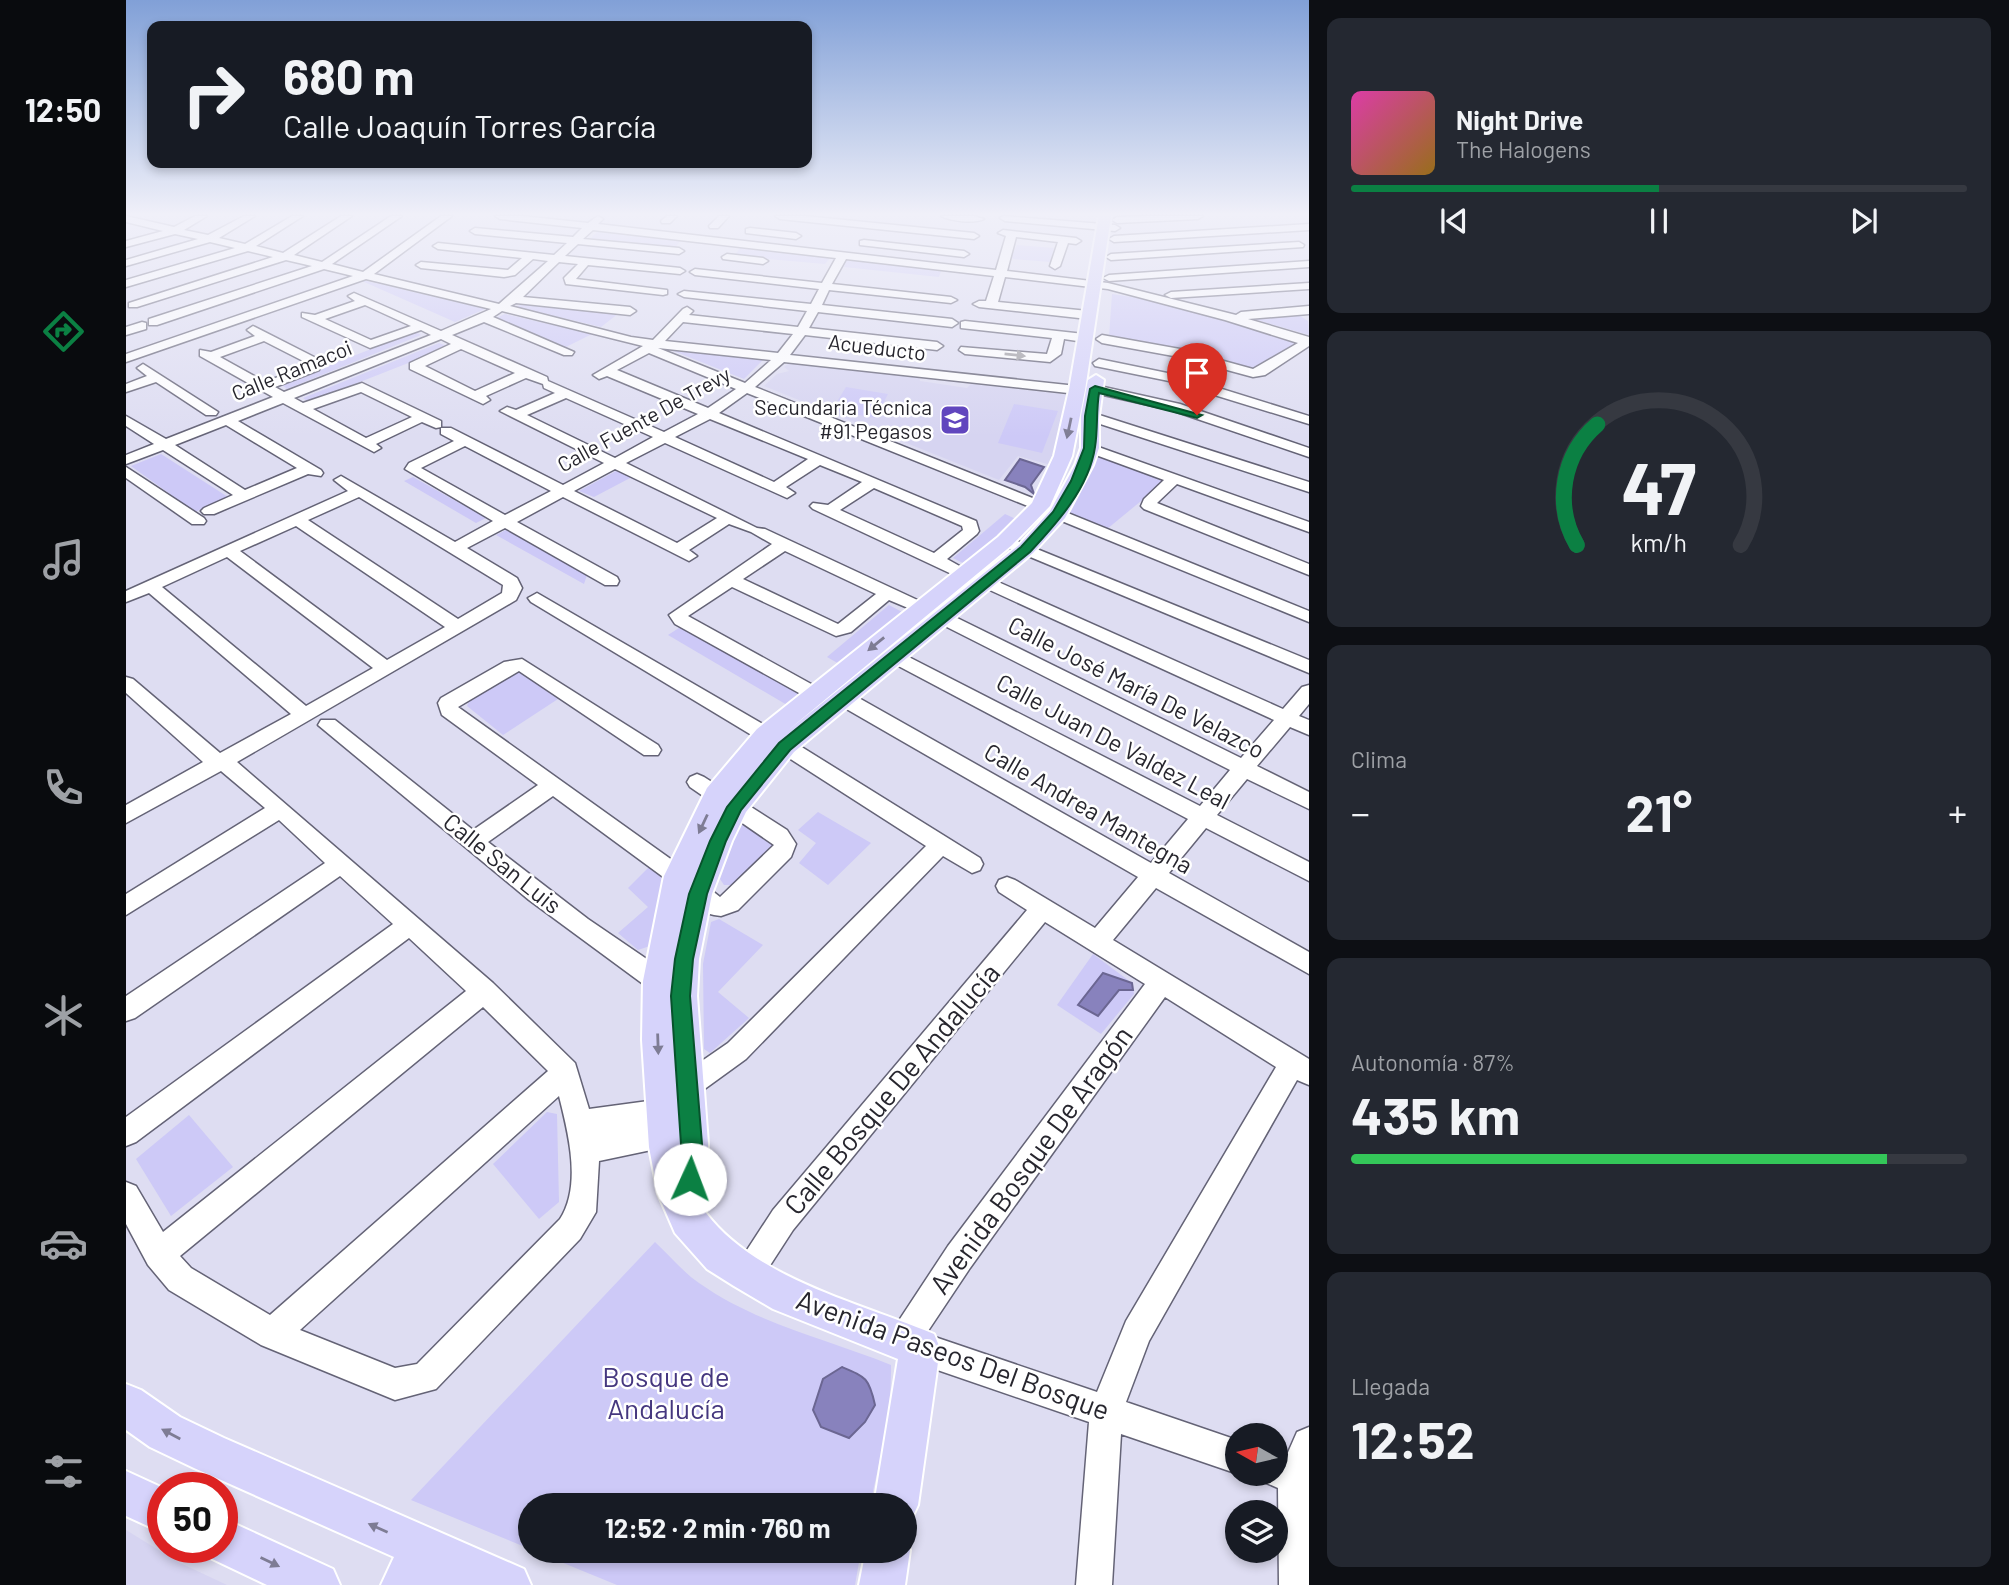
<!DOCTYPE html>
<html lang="es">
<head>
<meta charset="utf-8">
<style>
	:root { --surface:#171b24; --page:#242831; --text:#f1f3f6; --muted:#9ea1a6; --line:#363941; --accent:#0b8043 }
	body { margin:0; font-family:Barlow,sans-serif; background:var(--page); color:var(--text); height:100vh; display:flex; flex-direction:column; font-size:26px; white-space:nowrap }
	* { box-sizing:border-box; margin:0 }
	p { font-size:23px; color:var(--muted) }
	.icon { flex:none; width:38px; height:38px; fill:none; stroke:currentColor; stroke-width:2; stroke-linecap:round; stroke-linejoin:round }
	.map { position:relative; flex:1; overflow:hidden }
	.drawer { display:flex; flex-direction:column; gap:18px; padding:18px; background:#0d0f14; width:700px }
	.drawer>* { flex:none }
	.hud { position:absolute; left:21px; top:21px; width:665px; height:147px; border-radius:14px; box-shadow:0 4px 10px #0003; background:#171b24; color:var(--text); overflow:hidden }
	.needle { width:46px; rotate:278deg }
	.tools { position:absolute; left:1099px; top:1423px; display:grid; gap:14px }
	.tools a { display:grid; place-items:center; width:63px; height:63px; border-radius:50%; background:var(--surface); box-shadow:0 4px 10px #0003; font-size:35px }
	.speed { position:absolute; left:21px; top:1472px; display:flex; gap:14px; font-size:35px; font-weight:700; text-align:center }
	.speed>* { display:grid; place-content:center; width:91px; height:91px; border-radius:50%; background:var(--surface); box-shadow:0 4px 10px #0003; line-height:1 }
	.speed .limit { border:10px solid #d22; background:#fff; color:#111 }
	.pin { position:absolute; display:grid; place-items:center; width:60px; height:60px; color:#fff; margin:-72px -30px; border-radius:50% 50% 50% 0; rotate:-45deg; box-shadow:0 0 7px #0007 }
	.pin .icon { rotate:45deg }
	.me { position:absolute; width:77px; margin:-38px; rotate:2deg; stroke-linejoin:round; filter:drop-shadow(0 0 5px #0008) }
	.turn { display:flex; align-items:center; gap:24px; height:147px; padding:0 21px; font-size:32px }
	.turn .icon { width:91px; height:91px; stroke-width:2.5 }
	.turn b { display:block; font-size:49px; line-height:60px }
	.big { font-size:52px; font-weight:700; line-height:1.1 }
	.drawer .widget { flex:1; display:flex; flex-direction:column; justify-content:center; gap:10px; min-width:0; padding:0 24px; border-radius:14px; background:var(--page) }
	.drawer .dial { align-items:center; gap:0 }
	.dial svg { height:182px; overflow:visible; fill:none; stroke:var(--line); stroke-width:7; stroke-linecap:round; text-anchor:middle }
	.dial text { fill:var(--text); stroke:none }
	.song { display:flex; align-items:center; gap:21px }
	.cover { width:84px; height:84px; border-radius:10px; background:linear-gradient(135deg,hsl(320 70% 55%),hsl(40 70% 35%)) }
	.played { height:7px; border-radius:4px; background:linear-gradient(90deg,var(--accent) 50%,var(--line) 50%) }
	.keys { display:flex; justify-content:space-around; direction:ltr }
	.heat { display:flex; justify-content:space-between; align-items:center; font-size:38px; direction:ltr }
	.charge { height:10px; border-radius:5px; background:linear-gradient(90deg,#34c759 87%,var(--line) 0) }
	.trip { position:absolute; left:392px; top:1493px; width:399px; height:70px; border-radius:35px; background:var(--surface); box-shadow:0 4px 10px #0003; font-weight:700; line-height:70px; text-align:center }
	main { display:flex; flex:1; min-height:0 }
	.dock { display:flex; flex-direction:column; width:126px; justify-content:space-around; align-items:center; background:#090b0e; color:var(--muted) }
	.dock .icon { width:49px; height:49px }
	.dock .active { color:var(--accent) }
	.dock b { font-size:32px; color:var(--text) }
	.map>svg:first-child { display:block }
	.built { fill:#d6d4f1 }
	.green { fill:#cdc9f7 }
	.water { fill:#8882bd; stroke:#6b6692; stroke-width:2 }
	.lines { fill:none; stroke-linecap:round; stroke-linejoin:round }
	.minor-casing { stroke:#646376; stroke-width:3 }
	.major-casing { stroke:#fff; stroke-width:4 }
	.minor { fill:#fff; fill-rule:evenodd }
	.major { fill:#d6d3fb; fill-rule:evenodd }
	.oneway { fill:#9e9da1 }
	.oneway2 { fill:#7e7c94 }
	.route { fill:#0b8043; stroke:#07532c; stroke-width:2 }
	.labels { text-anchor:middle; stroke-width:5; stroke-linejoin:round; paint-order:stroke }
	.far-street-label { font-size:21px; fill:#27262e; stroke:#fff }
	.far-poi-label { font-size:21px; fill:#27262e; stroke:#fff; text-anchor:end }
	.street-label { font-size:24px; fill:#27262e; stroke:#fff }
	.near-street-label { font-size:28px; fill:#27262e; stroke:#fff }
	.near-park-label { font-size:28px; fill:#45377f; stroke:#fff }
</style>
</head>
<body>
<main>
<nav class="dock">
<b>12:50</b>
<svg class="icon active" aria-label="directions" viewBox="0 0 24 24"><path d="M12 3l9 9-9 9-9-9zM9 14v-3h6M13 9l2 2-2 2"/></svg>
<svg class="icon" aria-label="music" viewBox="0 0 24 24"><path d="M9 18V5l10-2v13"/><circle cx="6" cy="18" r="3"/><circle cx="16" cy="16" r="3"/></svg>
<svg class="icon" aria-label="phone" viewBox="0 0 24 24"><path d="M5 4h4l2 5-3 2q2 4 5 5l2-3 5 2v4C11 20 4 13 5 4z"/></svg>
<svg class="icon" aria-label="climate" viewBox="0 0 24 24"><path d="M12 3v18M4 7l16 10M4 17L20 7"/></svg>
<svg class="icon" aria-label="car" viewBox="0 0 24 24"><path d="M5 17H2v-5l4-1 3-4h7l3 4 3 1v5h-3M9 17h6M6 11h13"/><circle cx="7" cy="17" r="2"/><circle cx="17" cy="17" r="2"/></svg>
<svg class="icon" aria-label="filters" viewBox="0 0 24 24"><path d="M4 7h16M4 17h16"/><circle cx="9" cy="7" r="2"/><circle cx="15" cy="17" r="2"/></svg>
</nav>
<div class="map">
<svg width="1183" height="1585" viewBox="0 0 1183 1585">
	<rect width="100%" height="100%" fill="#deddf2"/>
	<g class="built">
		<path d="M666 361 793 377 794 381 841 388 845 384 943 395 925 465 892 456 873 480 638 386 651 374 663 371 658 367Z"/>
		<path d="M0 1530 52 1562 101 1585H0Z"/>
	</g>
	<g class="green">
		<path d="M472 231 555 240 548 249 463 240Z"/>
		<path d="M891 245 928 248 924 262 887 259 885 257Z"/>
		<path d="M615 247 705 257 699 264 608 256Z"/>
		<path d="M721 259 815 271 813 277 718 267Z"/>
		<path d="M236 281H241L359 309 329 322Z"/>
		<path d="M986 294C1050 303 1109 324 1170 343L1140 367 1124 370 983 337Z"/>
		<path d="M397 303 493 313 475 327 391 307Z"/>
		<path d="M379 314 466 334 440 347 370 318Z"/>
		<path d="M1171 314 1182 321 1183 335 1124 318Z"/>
		<path d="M289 332 295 335 161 389 155 384Z"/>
		<path d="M313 343 323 347 183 402 177 398Z"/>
		<path d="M549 347 640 357 618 379 545 350Z"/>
		<path d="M720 387 762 394 750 418 706 410Z"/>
		<path d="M888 404 932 411 916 453 872 443Z"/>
		<path d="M970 452 1043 478 981 529 940 511Z"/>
		<path d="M35 454 102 497 69 512 5 466Z"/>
		<path d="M490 471 506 477 468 497 453 491Z"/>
		<path d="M287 477 360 518 350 523 278 481Z"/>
		<path d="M879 514 894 521 839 564 827 558Z"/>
		<path d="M380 530 461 575 458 584 370 535Z"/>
		<path d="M763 605 778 613 715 665 701 657Z"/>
		<path d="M556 626 678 692 661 705 542 635Z"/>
		<path d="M393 672 432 699 377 735 341 706 343 701Z"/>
		<path d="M692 812 745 843 702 885 673 863 690 843 672 830Z"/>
		<path d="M614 823 648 844 647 854 608 885H598L594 879Z"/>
		<path d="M525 865 540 878 529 912 524 946 512 950 492 933 522 907 502 888Z"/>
		<path d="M593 919 637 945 592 992 623 1018 584 1053 578 1049 577 964 585 922Z"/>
		<path d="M967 954 1006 983 1008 994 975 1034 931 1005Z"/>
		<path d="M421 1112 431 1114 433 1202 413 1219 367 1164Z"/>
		<path d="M63 1115 107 1167 45 1216 10 1159Z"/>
		<path d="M529 1242C543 1255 557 1272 573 1283 633 1325 699 1338 765 1365 766 1412 754 1459 744 1505H404V1549L285 1500Z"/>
		<path d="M408 1551H735L729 1585H491Z"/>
	</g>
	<g class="water">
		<path d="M894 459 918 467 905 485 908 494 899 487 879 480Z"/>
		<path d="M977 973 1006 983 1007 990H993L972 1016 952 1005Z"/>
		<path d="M716 1367C740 1377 743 1378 749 1405L739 1422 723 1438 695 1427 687 1410 697 1379Z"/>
	</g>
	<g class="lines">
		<g class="minor-casing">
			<g id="minor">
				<path d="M0 216 48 227 69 216H81L58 230 82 235 118 216H129L93 238 119 244 166 216H177L130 246 157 253 215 216H226L168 255 196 262 265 216H276L206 264 237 272 315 216H326L248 274 373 304 422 261 407 259 389 275 378 277 295 268 290 265 295 262 382 270 396 258 312 249 307 246 312 243 428 255 441 243 349 234 344 231 349 228 447 237 456 228 374 219 369 216H396L462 223 472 216 477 219 472 224 870 270 880 236 872 233 877 230 950 238 955 241 950 244 942 243 934 266 929 269 924 266 932 242 890 237 881 271 982 283 1110 315 1115 312 1183 306V314L1122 319 1183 337V346L1139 375 1127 377 1053 357 976 343 970 339 976 335 1054 349 1127 369 1172 343 1099 320 982 289 879 277 872 302 962 311 968 315 962 319 853 307 847 304 853 301H860L868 276 720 259 706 284 825 297 831 300 825 303 703 290 696 305 826 319 832 323 826 327 692 312 683 328 811 342 817 346 811 350 679 335 664 355 951 386 958 390 951 394 658 362 629 387 919 503 922 506 914 511 621 393 593 413 850 521 853 531 851 534 821 559 846 573 844 577H832L687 509 684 506 687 503 702 505 736 482 694 465 660 487 669 493 661 498 539 443 500 463 631 528 639 529 800 604 803 608 794 613 763 600 725 632 710 636 606 587 562 616 696 690 699 694 696 698H682L549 624 543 615 646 544 625 532 603 524 563 550 571 556 563 561 437 497 391 522 491 577 493 581 491 585H479L379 528 341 548 391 578 396 588 390 600 111 762 367 983 449 1063 463 1109 537 1099 547 1103 551 1112 547 1121 541 1123 549 1127 553 1136 549 1145 473 1161 470 1212 454 1239 310 1389 269 1400 135 1345 43 1290 22 1265 0 1224V1182L10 1186 37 1232 340 991 283 938 10 1142 0 1146V1117L267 924 214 876 9 1018 0 1021V996L199 863 153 820 0 915V894L139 808 95 771 0 823V805L77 762 0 693V677L7 679 94 753 165 714 23 593 0 602V591L222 491 208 480 215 476 329 542 367 521 279 469 283 463 328 441 315 434V428H325L437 485 478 463 374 411 381 407 390 410 429 393 418 388 417 384 400 378 360 396 364 400 357 404 284 369V363L325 344 315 339 168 398 177 403 236 383 315 421V427L310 428 296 422 250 444 255 448 248 452 157 403 112 421 195 470 197 473 195 476 182 474 88 514H78L75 511 78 508 107 495 37 450 0 464V455L28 444 0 426V416L40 439 147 397 74 356V350L85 352 129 336 121 330 127 326 194 360 196 363 193 370 149 387 158 392 305 335 295 330 244 348 176 317V313L189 315 229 301 222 296 228 293 315 331 365 309 240 279 0 362V354L227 276 198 269 31 325H23V319L186 266 160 260 11 307H3V303L147 257 122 251 0 287V280L109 248 84 242 0 266V260L72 239 49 234 0 247V241L37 231 0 222ZM467 230 710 258 696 283 569 269 564 272 569 275 693 289 685 304 558 291 552 294 558 297 681 311 672 327 563 315 567 311 561 307 557 309 527 340 505 337 384 306 390 303 504 315 510 311 504 307 397 297 433 262 452 264 438 278 440 284 537 295 541 294V290L450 279 462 265 554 274 559 271 554 268 439 256 452 244 553 254 558 251 553 248 457 239ZM239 305 285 326 245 340 199 319ZM376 311 517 346 467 375 473 379 481 376 572 414 538 432 422 381 421 377 326 335 358 322 438 355H446L448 352 367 317ZM557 322 667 334 652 353 539 341ZM138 341 183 364V365L139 382 94 357ZM532 348 645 360 619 383ZM335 349 389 373 349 391 299 366ZM523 353 610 389 582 408 491 370ZM235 392 286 417 240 438 187 409ZM440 398 527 437 489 458 401 415ZM584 419 682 459 648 482 549 437ZM100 425 171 468 119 490 49 445ZM339 446 425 491 379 515 295 468ZM489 469 591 518 551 543 448 491ZM748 488 836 526 837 530 808 553 714 510ZM233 497 377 585 376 593 332 619 182 520ZM170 526 319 627 261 660 114 551ZM659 551 750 594 712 624 617 579ZM101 557 247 668 180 706 36 587ZM357 1007 422 1071 144 1315 65 1268 54 1256ZM433 1096C442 1132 456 1185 434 1219L291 1364 269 1368 174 1330Z"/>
				<path d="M541 216H551L544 223H536L535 221Z"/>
				<path d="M593 216H603L592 228H584L583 226Z"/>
				<path d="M649 216H679L848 233 853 236 848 239 654 219Z"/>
				<path d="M815 216H848L858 219C848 224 825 221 815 216Z"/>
				<path d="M877 216 989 225 994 228 989 231 879 221 874 218Z"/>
				<path d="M1021 216H1077L1072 219 991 223 986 220 991 217Z"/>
				<path d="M1183 224V230L988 242 983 239 988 236Z"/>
				<path d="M624 228 670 233 675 236 670 239 620 233V229Z"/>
				<path d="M738 240 838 251 843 254 838 257 734 245V241Z"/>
				<path d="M1173 242 1178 245 1177 247 985 260 980 257 985 254Z"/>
				<path d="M601 254 637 258 642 261 637 264 597 259 596 257Z"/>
				<path d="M1183 261V267L983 281 977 278 983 275Z"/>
				<path d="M1183 283V289L1045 298 1039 295 1045 292Z"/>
				<path d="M839 321 958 334 964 338 958 342 938 339 935 354 924 362 839 354 833 350 835 347 921 354 926 338 835 328V322Z"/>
				<path d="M16 322 20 323V329L0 335V327Z"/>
				<path d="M973 359 1051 375 1183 416V424L1043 381 969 366 967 363Z"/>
				<path d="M17 364 92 412 90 415H80L30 382 0 392V384L21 376 11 368Z"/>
				<path d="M969 385 1054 404 1183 448V457L1045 410 964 392 962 389Z"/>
				<path d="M964 412 1183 482V492L959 419V413Z"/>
				<path d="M964 444 1183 522V532L1051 484 1031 503 1183 564V575L1018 509 1015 506 1018 499 1038 480 959 451 957 448Z"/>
				<path d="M0 467 78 518 80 521 78 524H66L0 478Z"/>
				<path d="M932 509 1183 611V622L926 517 924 514Z"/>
				<path d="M879 536 1183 660V673L873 544 871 541Z"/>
				<path d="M861 577 1157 709 1176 687 1183 685V704L1173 716 1183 720V735L1164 727 1131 766 1183 792V809L1121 779 1091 815 1183 862V881L1080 828 1043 873 1183 952V974L1030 888 987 940 1183 1059V1085L1171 1080 1023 1341 1000 1402 1111 1440 1112 1474 995 1434 986 1585H950L963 1422 794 1364 781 1356 777 1358 766 1353 761 1342 766 1331 822 1246 1019 984 919 922 667 1230 632 1284 621 1288 610 1284 606 1273 647 1210 901 910 873 892 870 886 873 880 881 877 889 880 969 928 1012 877 710 703 707 698 710 693H724L1025 863 1062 819 761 660 758 656 761 652H773L1074 806 1104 770 809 621 806 617 809 613H821L1115 758 1148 720 855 586 853 582ZM1039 997 1150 1067 1000 1321 971 1392 800 1334 844 1268Z"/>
				<path d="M411 593 666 741 854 858 857 864 854 870 846 873 817 856 620 1059 562 1101 553 1105 544 1101 540 1092 544 1083 602 1043 800 846 652 751 405 602 402 598Z"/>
				<path d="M396 659 532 745 535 750 532 755H518L393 671 332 707 560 870 594 897 648 845 564 787 561 782 564 777 571 774 578 777 661 830 670 844 665 857 612 910 595 916 588 915 580 913 544 882 427 796 362 842 462 919 550 979 553 987 550 995 541 998 532 995 403 900 192 725 195 720H209L347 830 412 785 316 715 312 703 315 698 378 662Z"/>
				<path d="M1183 1427V1585H1153L1152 1488 1138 1482 1134 1474H1150V1453L1160 1457 1171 1432Z"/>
			</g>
		</g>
		<g class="major-casing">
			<g id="major">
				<path d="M973 216H985L959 390 946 456 924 506 886 545 660 732 893 545 924 511 949 465 955 448V416L962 380 970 375 978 380 973 416V448L967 465 939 518 907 553 668 752 620 812 606 841 586 894 573 959 571 996 582 1144 580 1213C630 1279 734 1303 808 1334L814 1348 792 1505 785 1520 779 1523V1505H748L772 1359 647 1309 608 1286 581 1269 549 1233 532 1194 523 1147 516 1040 517 981 538 876 581 788 631 729 872 537 906 503 928 456 943 390Z"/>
				<path d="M0 1384 15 1390 54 1417 98 1438 398 1569 405 1585H255L268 1557 68 1468 24 1447 0 1430Z"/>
				<path d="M0 1471 37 1488V1533L0 1516Z"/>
				<path d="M96 1518 207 1569 214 1585H141L80 1556 77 1547H96Z"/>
				<path d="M779 1537 784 1550 779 1585H733L740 1550H779Z"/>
			</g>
		</g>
		<use href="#minor" class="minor"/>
		<use href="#major" class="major"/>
	</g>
	<defs><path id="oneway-solid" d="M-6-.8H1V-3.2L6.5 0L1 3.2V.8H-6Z" transform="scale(1.75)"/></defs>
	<use class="oneway" href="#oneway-solid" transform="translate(889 355) rotate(6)"/>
	<g class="oneway2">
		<use href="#oneway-solid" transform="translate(943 428) rotate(102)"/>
		<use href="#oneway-solid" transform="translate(750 644) rotate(141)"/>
		<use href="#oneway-solid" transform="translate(577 824) rotate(115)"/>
		<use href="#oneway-solid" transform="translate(532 1044) rotate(88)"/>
		<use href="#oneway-solid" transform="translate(45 1434) rotate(-152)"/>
		<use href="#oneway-solid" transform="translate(252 1528) rotate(-156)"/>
		<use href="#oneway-solid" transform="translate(144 1562) rotate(26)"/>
	</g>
	<linearGradient id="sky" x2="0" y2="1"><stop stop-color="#81a0d7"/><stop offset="0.49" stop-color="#f0f0f9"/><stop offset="1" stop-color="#f0f0f9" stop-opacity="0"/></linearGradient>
	<rect width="1183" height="437" fill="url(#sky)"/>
	<path class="route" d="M969 386 1076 415 1071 418 973 393C970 411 972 429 969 447 963 488 931 523 904 552L664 750 615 810 600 841 581 894 567 959 564 996 576 1144 575 1179 572 1186 564 1190 557 1186 554 1179 555 1144 545 996 549 959 563 894 584 841 601 807 653 743 895 547 927 512 945 481 958 448 959 416 964 389Z"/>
	<defs>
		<g id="school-square" transform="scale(1.575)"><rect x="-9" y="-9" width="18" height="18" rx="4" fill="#6146be" stroke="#fff"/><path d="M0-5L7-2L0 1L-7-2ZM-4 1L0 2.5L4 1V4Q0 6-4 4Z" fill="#fff"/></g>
	</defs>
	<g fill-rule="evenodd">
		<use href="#school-square" x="829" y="420"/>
	</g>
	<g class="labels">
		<g class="far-street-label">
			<text transform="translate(751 348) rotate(7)" y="7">Acueducto</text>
			<text transform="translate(166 371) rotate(-22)" y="7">Calle Ramacoi</text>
			<text transform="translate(518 420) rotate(-29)" y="7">Calle Fuente De Trevy</text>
		</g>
		<g class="far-poi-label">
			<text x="806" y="415">Secundaria Técnica<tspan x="806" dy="24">#91 Pegasos</tspan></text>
		</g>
		<g class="street-label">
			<text transform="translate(1010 688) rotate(27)" y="8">Calle José María De Velazco</text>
			<text transform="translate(987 742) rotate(28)" y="8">Calle Juan De Valdez Leal</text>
			<text transform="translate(962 809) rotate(30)" y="8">Calle Andrea Mantegna</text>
			<text transform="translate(376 864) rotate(39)" y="8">Calle San Luis</text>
		</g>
		<g class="near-street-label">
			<text transform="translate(766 1089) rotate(-50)" y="10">Calle Bosque De Andalucía</text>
			<text transform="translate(905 1160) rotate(-54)" y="10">Avenida Bosque De Aragón</text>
			<text transform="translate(827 1355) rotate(20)" y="10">Avenida Paseos Del Bosque</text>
		</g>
		<g class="near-park-label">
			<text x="540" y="1387">Bosque de<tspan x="540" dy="32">Andalucía</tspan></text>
		</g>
	</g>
</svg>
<div class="tools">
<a><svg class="needle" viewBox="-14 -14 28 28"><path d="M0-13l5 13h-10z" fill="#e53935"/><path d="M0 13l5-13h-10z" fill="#9ea1a6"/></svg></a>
<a><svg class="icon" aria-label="layers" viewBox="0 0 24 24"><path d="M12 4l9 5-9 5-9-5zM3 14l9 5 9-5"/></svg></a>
</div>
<div class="speed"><div class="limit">50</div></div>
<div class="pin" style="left:1071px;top:415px;background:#d93025"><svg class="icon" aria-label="arrive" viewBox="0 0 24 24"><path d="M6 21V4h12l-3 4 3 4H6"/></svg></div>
<svg class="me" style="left:564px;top:1179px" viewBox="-20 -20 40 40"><circle r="19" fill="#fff"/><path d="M0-13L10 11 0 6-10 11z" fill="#0b8043"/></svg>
<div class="trip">12:52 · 2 min · 760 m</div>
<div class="hud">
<div class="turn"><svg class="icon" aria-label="right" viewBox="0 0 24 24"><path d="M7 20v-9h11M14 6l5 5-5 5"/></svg><div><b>680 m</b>Calle Joaquín Torres García</div></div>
</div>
</div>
<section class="drawer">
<div class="widget">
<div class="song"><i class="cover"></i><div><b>Night Drive</b><p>The Halogens</p></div></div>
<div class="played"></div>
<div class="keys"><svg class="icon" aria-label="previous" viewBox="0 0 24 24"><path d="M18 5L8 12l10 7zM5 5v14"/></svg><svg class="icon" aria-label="pause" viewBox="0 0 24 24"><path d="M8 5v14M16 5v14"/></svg><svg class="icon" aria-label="next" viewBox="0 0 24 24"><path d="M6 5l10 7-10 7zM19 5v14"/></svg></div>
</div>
<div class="widget dial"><svg viewBox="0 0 100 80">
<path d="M14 69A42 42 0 1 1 86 69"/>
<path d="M14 69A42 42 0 0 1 23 16" stroke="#0b8043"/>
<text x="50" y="56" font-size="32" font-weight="700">47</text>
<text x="50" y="72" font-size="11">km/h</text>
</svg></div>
<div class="widget"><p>Clima</p>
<div class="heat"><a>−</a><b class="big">21°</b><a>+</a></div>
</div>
<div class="widget"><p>Autonomía · 87%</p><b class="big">435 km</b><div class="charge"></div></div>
<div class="widget"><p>Llegada</p><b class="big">12:52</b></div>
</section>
</main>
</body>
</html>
